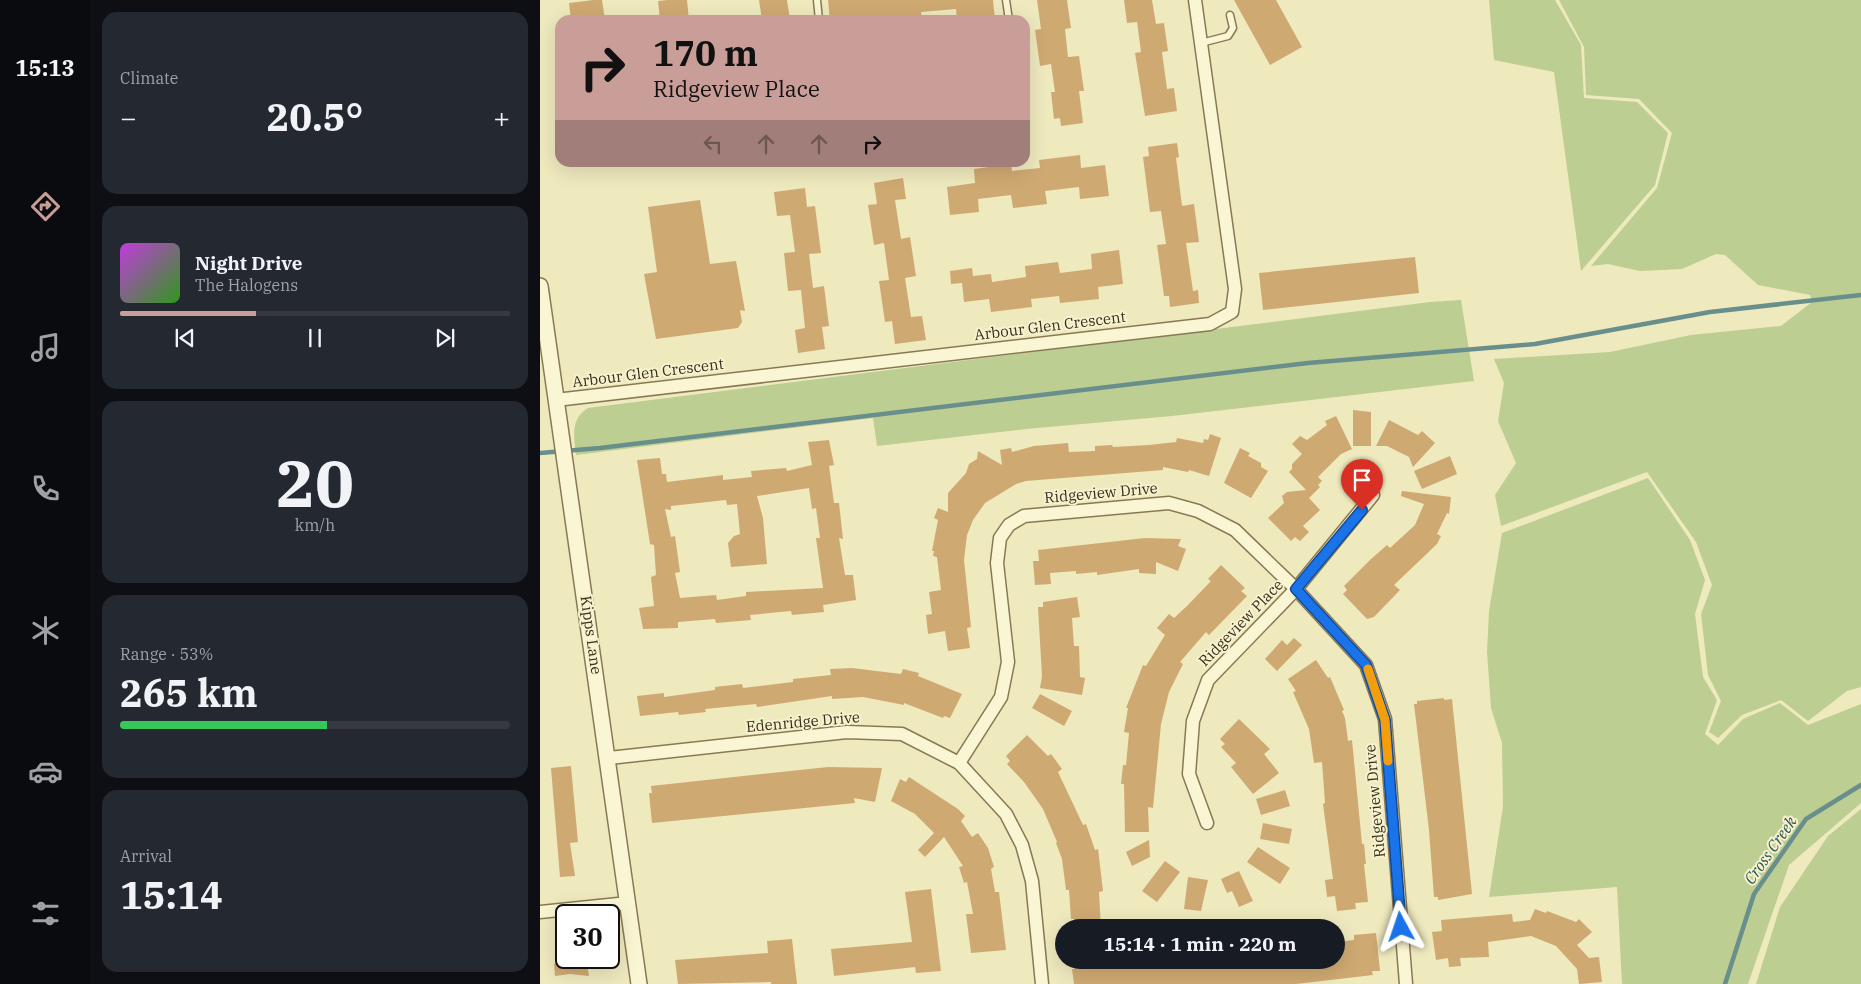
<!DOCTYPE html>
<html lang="en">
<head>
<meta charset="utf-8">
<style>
	:root { --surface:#171b24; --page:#242831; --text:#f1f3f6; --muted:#9ea1a6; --line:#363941; --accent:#ca9e98 }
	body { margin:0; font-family:"IBM Plex Serif",serif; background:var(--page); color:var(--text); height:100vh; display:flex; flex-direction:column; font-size:19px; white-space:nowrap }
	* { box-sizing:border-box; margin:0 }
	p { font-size:16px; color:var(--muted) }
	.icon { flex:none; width:28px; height:28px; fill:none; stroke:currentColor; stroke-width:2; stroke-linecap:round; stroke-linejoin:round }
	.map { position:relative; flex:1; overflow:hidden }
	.details { display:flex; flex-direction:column; gap:12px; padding:12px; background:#0d0f14; width:450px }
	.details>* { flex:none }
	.hud { position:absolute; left:15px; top:15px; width:475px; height:152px; border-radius:15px; box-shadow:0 5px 20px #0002; background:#ca9e98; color:#111; overflow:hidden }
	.speed { position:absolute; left:15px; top:904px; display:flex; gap:10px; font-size:25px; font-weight:700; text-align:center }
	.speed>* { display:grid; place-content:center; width:65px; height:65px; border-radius:50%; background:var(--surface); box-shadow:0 5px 20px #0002; line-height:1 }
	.speed .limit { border:2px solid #111; border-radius:8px; background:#fff; color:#111 }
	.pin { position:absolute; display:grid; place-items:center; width:42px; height:42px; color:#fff; margin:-51px -21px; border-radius:50% 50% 50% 0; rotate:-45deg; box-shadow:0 0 5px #0007 }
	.pin .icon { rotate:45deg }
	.me { position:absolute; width:55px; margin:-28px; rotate:355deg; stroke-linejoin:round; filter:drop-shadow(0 0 4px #0008) }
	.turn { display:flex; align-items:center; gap:18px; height:105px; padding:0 15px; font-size:22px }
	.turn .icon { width:65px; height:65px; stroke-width:2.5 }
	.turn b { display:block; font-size:35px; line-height:42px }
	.lanes { display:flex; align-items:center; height:48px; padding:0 15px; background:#0003; justify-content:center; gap:25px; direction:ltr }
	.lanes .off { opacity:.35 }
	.big { font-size:38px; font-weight:700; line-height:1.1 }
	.details .tile { flex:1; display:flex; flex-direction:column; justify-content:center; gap:8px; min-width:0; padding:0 18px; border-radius:15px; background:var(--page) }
	.details .dial { align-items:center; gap:0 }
	.dial b { font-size:65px; line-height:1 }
	.song { display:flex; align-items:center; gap:15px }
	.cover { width:60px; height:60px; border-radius:8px; background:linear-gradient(135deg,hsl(290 70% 55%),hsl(110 70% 35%)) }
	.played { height:5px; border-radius:2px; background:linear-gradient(90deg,var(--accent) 35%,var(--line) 35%) }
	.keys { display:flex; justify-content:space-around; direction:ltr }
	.heat { display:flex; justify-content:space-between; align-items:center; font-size:28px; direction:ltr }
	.charge { height:8px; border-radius:4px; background:linear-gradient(90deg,#34c759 53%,var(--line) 0) }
	.trip { position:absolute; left:515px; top:919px; width:290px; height:50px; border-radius:25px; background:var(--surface); box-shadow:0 5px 20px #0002; font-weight:700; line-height:50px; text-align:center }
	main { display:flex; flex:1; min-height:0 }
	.tabs { display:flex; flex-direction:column; width:90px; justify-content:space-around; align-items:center; background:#090b0e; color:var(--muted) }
	.tabs .icon { width:35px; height:35px }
	.tabs .selected { color:var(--accent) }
	.tabs b { font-size:22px; color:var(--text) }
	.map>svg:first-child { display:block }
	.green { fill:#bdce92 }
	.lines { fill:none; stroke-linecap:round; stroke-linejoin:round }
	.stream { stroke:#698f8c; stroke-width:4.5 }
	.building { fill:#cfa972; fill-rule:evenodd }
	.service-casing { stroke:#887956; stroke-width:9 }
	.minor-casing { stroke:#887956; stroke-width:15 }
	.tertiary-casing { stroke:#887956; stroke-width:18 }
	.service { stroke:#faf5d2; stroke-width:6 }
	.minor { stroke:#faf5d2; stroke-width:12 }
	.tertiary { stroke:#faf5d2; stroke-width:15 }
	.route-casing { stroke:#114b97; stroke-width:12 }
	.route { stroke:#1a73e8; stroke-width:9 }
	.slow { stroke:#f59e0b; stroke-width:9 }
	.labels { text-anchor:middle; stroke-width:4; stroke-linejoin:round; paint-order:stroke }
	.street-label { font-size:15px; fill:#372e1c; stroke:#f7f2ce }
	.water-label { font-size:16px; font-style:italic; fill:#2a5358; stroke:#f7f2ce }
</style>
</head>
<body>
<main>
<nav class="tabs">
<b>15:13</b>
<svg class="icon selected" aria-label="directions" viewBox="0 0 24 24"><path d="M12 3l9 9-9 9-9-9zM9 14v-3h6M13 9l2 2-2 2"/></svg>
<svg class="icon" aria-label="music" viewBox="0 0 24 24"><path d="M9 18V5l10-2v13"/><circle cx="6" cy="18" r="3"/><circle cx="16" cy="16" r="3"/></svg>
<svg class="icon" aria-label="phone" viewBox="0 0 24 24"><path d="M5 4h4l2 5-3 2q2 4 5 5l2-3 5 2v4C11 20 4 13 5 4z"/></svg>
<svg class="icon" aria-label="climate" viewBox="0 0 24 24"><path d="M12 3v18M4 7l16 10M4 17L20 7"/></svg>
<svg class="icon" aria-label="car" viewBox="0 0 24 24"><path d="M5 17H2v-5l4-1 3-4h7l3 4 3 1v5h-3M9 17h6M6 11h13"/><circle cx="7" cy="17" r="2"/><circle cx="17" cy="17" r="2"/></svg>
<svg class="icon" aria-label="filters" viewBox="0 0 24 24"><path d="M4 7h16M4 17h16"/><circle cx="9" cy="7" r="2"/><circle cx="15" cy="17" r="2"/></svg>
</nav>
<section class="details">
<div class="tile"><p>Climate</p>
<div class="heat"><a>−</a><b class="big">20.5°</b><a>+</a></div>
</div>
<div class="tile">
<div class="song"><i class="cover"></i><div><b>Night Drive</b><p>The Halogens</p></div></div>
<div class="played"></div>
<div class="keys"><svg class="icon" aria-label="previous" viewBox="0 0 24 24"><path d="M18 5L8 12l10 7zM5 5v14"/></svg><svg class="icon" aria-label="pause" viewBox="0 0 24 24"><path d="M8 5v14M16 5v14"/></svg><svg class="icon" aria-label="next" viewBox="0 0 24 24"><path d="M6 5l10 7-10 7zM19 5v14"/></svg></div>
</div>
<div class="tile dial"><b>20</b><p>km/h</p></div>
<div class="tile"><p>Range · 53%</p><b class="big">265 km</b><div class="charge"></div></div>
<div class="tile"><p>Arrival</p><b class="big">15:14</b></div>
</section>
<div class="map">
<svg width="1321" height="984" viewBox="0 0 1321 984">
	<rect width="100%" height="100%" fill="#efe9be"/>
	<g class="green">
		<path d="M949 0H1015L1041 45 1044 98 1097 102 1128 133 1115 185 1041 271 1014 72 954 60Z"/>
		<path d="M1019 0H1321V687L1307 691 1268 721 1241 700 1202 715 1178 738 1169 732 1181 701 1168 675 1161 614 1172 585 1156 542 1107 472 961 526 955 495 976 463 958 421 964 383 954 359 1070 352 1151 335 1241 326 1272 302 1270 295 1218 285 1185 255 1176 254 1142 269 1100 271 1068 264 1051 266 1117 188 1132 133 1099 99 1046 95 1044 47Z"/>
		<path d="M921 300 934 381 632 416 486 429 337 446 333 418 36 455C34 436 30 419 48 408L890 302Z"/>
		<path d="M1108 478 1150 540 1165 580 1155 614 1163 677 1177 700 1165 734 1178 745 1203 719 1240 703 1268 725 1321 704V803L1249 865 1208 984H1082L1077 887 949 897 963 807 962 743 951 708 947 652 949 611 962 533Z"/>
		<path d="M1321 809V984H1216L1240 907 1288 836Z"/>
	</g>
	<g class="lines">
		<g class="stream">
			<path d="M0 453 60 448 768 363 995 344 1170 312 1321 295"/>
			<path d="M1185 984 1214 894 1266 819 1321 785"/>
		</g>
	</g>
	<g class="building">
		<path d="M53 0H62L65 20H31L29 3Z"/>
		<path d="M128 0H147L149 20H120L118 1Z"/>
		<path d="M219 0H247L250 20H222Z"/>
		<path d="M288 0H453L455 20H442L441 17 417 20 416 9 381 12 382 20H290Z"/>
		<path d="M497 0H527L531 28 525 29 528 57 539 56 544 91H539L543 123 521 126 520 118 514 119 511 92H515L511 64 500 66 495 30 501 29Z"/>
		<path d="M584 0H612L616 24 624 23 628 51 622 52 627 89 634 88 637 111 605 116 595 53 601 52 597 22 587 23Z"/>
		<path d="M694 0H736L762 47 730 65Z"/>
		<path d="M637 143 639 157 636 158 642 206 654 204 659 242 646 243 653 291 658 290 659 303 630 307 629 296H624L617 245 626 244 621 211 610 212 603 157 609 156 608 147Z"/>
		<path d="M540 155 541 168 565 165 569 196 540 199 539 187 505 191 507 204 473 208 471 195 438 199 439 212 410 215 407 187 435 183 434 169 471 164 472 171 500 168 499 160Z"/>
		<path d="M363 178 366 199 355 200 361 239 370 237 376 276 365 278 371 317 382 316 386 340 355 344 352 321 345 322 339 281 349 280 344 243 334 245 328 205 337 204 334 183Z"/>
		<path d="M265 188 267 207 275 206 281 253 269 254 273 288 284 286 289 326 282 327 285 349 258 353 255 330 265 328 261 290 248 291 244 253 255 252 250 215 237 216 234 192Z"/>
		<path d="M160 200 170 264 196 261 205 311 200 310 202 322 198 328 116 339 104 274 117 272 108 207Z"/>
		<path d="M579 250 583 284 558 287 559 299 520 303 519 296 491 299 492 307 451 312 449 299 424 302 422 283 411 284 410 271 432 268 433 276 451 274 452 282 486 277 485 266 518 262 520 273 552 269 551 254Z"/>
		<path d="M875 257 879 293 723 310 719 273Z"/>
		<path d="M813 410 831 412V446H813Z"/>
		<path d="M796 416 812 449 801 454 778 477 782 481 778 485 780 487 769 498 780 510 763 526 769 532 760 541 755 537 751 541 728 518 744 503 742 496 747 492 766 490 749 472 752 469V464L762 454 752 444 760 436 767 440 787 425 785 421Z"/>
		<path d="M849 420 878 435 882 431 895 443 873 467 869 457 847 446H836Z"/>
		<path d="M670 434 681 438 669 476 649 470 648 472 623 467V470L486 481 476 484 445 503 433 520 427 535 424 560 431 627 427 628 430 648 408 651 405 631 388 634 386 615 392 614 389 592 401 590 397 557 393 556 394 551H392L398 520 394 518 398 508 408 512V493L426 473 429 464 437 459 438 451 462 465 460 450 471 448 472 452 494 446 528 443 529 452 555 451V446L572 445 573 447 609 445 636 442 637 438 663 443 664 439 668 440Z"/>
		<path d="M289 440 294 465 289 466 294 503H299L303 539 299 538 305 575H313L316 600 283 605 284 612 252 615 251 611 210 615 211 620 176 623 175 619 138 622V628L103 629 99 608 114 606 111 577 116 575 114 545 110 544 97 460 120 458 122 474H126L127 482 183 475V480L212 477 211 471 246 468 247 471 272 465 268 442ZM269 488 272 509 276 508 280 538H276L283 588 206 592V596L177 600 176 595 140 598 135 573 140 572 135 536 131 537 125 509 131 510V506L186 500 187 505 197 504 200 534 194 536 188 543 191 567 227 564 223 518 217 496Z"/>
		<path d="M700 448 710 453 708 456 721 463V467L728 471 711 498 684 483Z"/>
		<path d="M910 456 917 474 882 489 874 471Z"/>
		<path d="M862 491 911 497 909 514 907 513 897 534 901 536 897 544 854 585 860 590 834 617 827 619 803 594 807 590 804 586 830 560 847 545 850 548 875 525 884 504 861 496Z"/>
		<path d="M605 538 641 539 638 546 646 549 638 571 616 562V574L599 573V569L557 575V572L536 574V571L510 573 511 584 495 585 493 561H499L498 550Z"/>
		<path d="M681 565 705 588 701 591 707 596 669 635 666 632 640 662 643 664 629 692 621 724 613 808 608 807 609 832H585L584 784H581L583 765H586L589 733 584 732 588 708H586L603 665 606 666 625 635 617 628 629 614 634 618 647 606 671 581 668 579Z"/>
		<path d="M537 597 540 617 532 618 534 646H539L540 677 545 678 542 695 500 688 502 676 498 607H503V602Z"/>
		<path d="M754 638 762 645 737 671 725 659 742 640 747 645Z"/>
		<path d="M776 660 788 678 790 677 804 710 802 711 805 718 808 741 812 740 822 844H824L826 864H824L828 902 815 903 816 909 797 911 795 896 787 897 785 880 793 879 783 804 785 803 782 762 774 763 769 729 753 692 756 691 748 679Z"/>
		<path d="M312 668 361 674 363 669 379 673 378 676 422 694 410 718 404 716 403 718 364 703V705L323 697 292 699V696L217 707 216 704 165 709 166 712 139 715 138 712 100 716 97 696 124 693V697L175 690V687L202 684 203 688 253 682V679L291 675 290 669Z"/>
		<path d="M500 694 532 711 524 726 492 708Z"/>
		<path d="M904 698V700L912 699 932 894 898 900V897H894L889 830 874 704H877V701Z"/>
		<path d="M699 719 730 749 724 754 739 773 713 794 691 767 696 763 681 747 685 744 680 739Z"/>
		<path d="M487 735 508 756 511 754 522 769 518 772 543 825 546 824 555 850 558 849 563 891 559 892 561 928H535L534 919H531L529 890H526L522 859 516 843 517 842 503 809 484 782 467 764 470 761 466 756Z"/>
		<path d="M31 766 38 842 30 843 35 876 20 877 11 768Z"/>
		<path d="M288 767 342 768 335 802 314 798 315 803 112 823 109 793H112L111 786Z"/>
		<path d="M369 777 418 809 425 816 421 821 432 837 438 833 448 848 454 867 451 869 455 892H459L466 950 431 953 426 914H433L427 882 424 883 419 867 423 866 404 837 385 857 378 850 394 833 375 814 351 801 360 779 366 782Z"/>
		<path d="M745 790 750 806 721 815 716 799Z"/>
		<path d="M723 823 752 829 749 844 720 839Z"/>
		<path d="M609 840 610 857 592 866 586 852Z"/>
		<path d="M718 847 750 868 740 884 707 862Z"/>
		<path d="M625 861 640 872 617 902 602 891Z"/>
		<path d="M699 871 713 901 699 907 692 891 687 893 681 879Z"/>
		<path d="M648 877 668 880 661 911 644 909Z"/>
		<path d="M391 889 401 971 376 973 375 967 294 976 291 949 372 942 365 892Z"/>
		<path d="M995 909 1006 913 1007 911 1036 922 1039 919 1052 932 1037 945 1049 958 1059 957 1062 982 1039 984 1037 969 1016 946 991 936 948 942 949 957 920 958 921 966 909 967 908 958 896 960 892 932 902 931 901 920 972 914 973 922 990 920Z"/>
		<path d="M836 933 840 971H832L833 975 756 984H534L532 969 563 967V962L577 960H796V942L814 940V935Z"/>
		<path d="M252 939 257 984H231V982L138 984 135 960 228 953 227 941Z"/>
		<path d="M29 958H46L49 976 30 974 15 976 14 964 30 961Z"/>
	</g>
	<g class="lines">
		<g class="service-casing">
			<g id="service">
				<path d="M277 0 279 20"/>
				<path d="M466 0 469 20"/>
				<path d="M661 43 688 36 693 28 690 15"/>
			</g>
		</g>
		<g class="minor-casing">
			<g id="minor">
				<path d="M16 400 670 324 692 312 695 289 655 0"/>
				<path d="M69 758 307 732 362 734 419 763 466 814 482 845 492 881 502 984"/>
				<path d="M419 763 461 697 468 662 457 563 460 538 469 525 484 516 629 503 658 511 695 530 756 589 826 665 845 719 866 984"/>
				<path d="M667 823 649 774 653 721 668 680 756 589 833 495"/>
				<path d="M0 912 88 903"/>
			</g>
		</g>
		<g class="tertiary-casing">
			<path id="tertiary" d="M0 286 99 984"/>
		</g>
		<use href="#service" class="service"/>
		<use href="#minor" class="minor"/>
		<use href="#tertiary" class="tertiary"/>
	</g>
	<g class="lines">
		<g class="route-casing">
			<path id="route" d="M822 510 756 589 826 665 845 720 861 927"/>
		</g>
		<use href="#route" class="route"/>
		<path class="slow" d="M828 669 845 720 848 761"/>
	</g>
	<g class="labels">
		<g class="street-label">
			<text transform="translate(510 326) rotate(-7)" y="5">Arbour Glen Crescent</text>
			<text transform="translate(108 373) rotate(-7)" y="5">Arbour Glen Crescent</text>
			<text transform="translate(561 493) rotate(-5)" y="5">Ridgeview Drive</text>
			<text transform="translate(701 623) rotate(-46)" y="5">Ridgeview Place</text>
			<text transform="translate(51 635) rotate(82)" y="5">Kipps Lane</text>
			<text transform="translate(263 722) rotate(-5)" y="5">Edenridge Drive</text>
			<text transform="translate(835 801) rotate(-95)" y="5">Ridgeview Drive</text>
		</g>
		<g class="water-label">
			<text transform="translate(1230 850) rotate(-55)" y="6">Cross Creek</text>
		</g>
	</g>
</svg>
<div class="speed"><div class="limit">30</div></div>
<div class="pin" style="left:822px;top:510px;background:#d93025"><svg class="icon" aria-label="arrive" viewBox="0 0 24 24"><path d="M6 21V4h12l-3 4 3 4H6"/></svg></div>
<svg class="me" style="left:861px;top:927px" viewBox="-20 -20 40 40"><path d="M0-17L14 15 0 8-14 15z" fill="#1a73e8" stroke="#fff" stroke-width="4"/></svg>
<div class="trip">15:14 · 1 min · 220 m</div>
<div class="hud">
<div class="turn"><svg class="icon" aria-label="right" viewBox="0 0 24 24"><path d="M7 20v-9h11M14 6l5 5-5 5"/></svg><div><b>170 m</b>Ridgeview Place</div></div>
<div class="lanes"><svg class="icon off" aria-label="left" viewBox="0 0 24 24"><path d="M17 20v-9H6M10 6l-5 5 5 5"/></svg><svg class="icon off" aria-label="ahead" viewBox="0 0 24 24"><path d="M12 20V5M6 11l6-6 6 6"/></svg><svg class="icon off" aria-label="ahead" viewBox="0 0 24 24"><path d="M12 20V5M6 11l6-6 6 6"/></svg><svg class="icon" aria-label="right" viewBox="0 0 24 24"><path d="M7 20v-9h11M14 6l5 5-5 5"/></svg></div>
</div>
</div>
</main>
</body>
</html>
